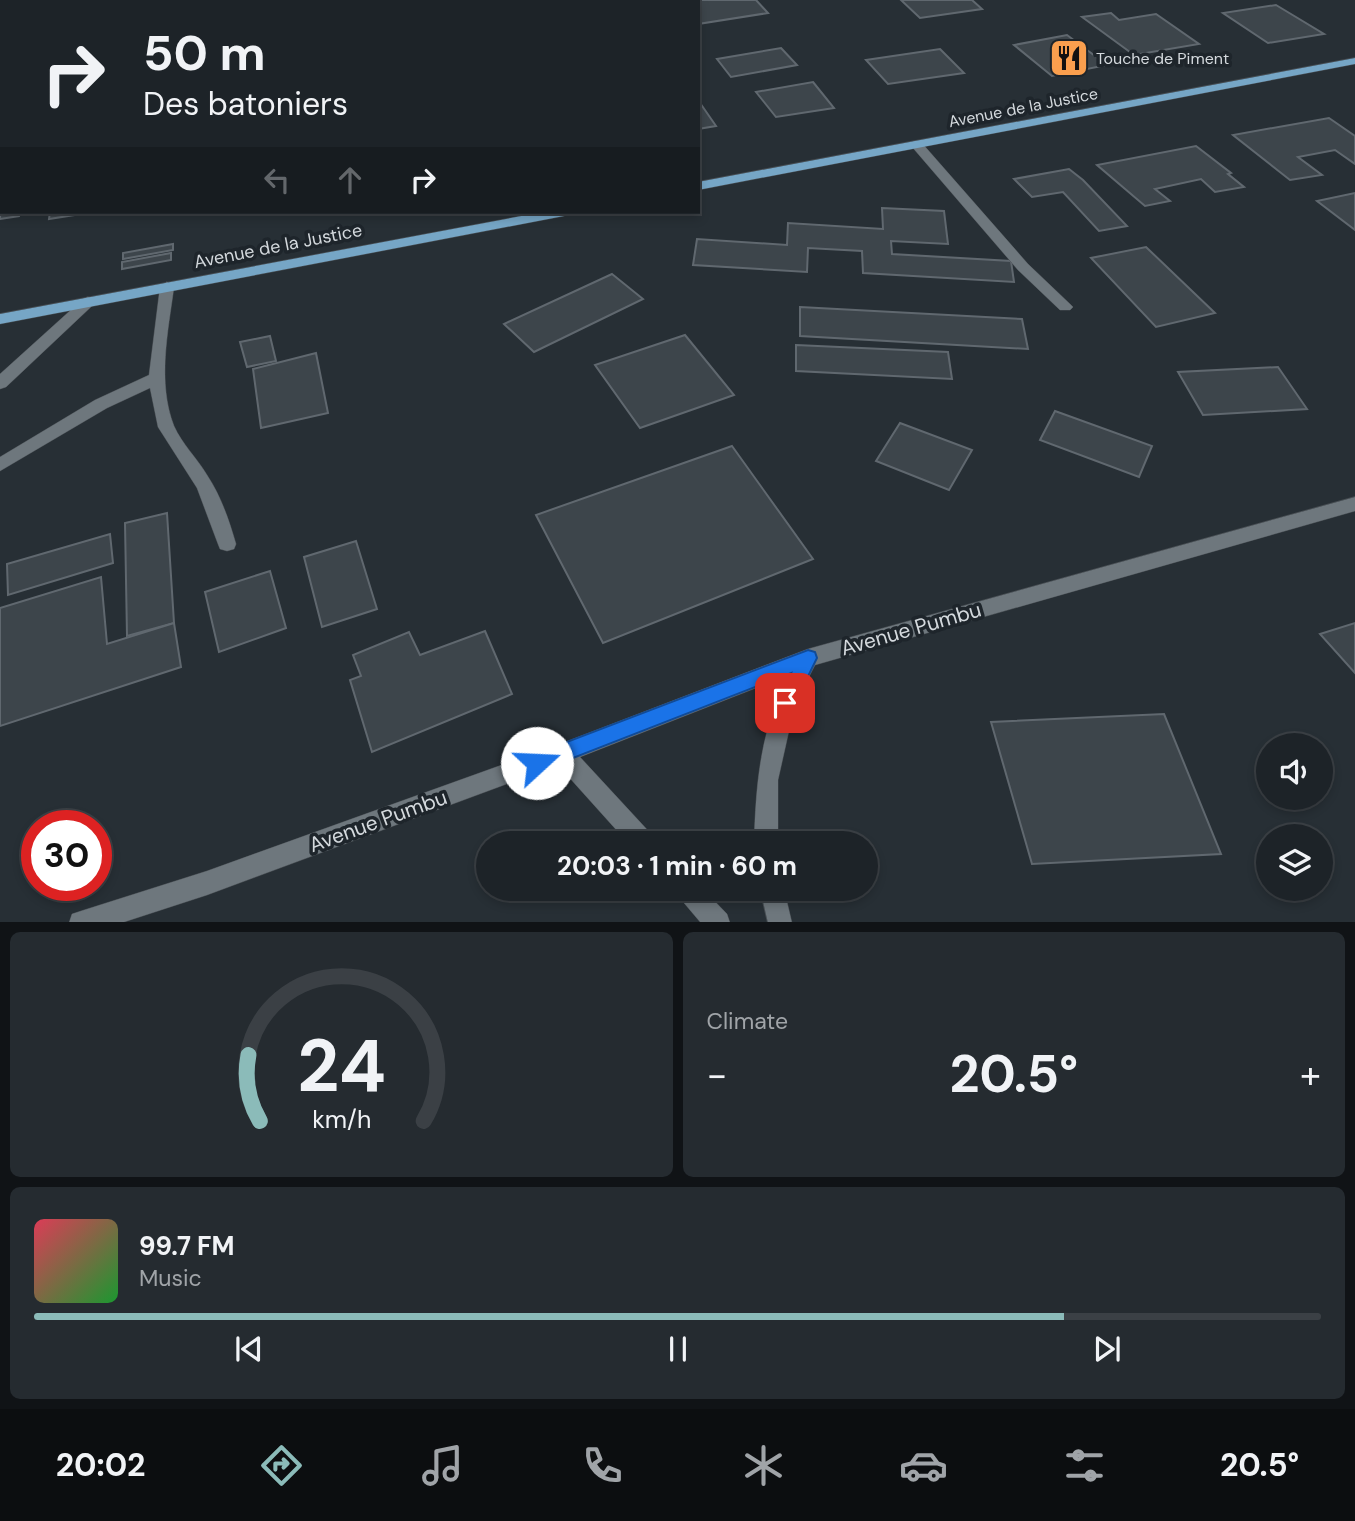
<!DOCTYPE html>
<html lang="en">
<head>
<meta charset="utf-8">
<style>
	:root { --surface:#1d2328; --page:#252b30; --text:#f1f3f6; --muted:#a0a4a8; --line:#3b4045; --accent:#8bbbb9 }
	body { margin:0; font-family:"DM Sans",sans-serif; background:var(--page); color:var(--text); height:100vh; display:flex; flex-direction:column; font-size:26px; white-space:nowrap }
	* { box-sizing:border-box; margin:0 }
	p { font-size:23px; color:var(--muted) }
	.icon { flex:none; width:38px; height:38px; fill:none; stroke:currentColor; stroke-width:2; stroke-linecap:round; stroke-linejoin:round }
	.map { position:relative; height:922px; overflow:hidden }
	.details { display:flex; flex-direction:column; gap:10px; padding:10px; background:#101316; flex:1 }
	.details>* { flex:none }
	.hud { position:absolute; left:0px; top:0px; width:700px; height:214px; box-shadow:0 4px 10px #0003,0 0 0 2px var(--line); background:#1d2328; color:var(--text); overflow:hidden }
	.fabs { position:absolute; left:1256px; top:733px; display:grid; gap:14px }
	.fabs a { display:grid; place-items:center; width:77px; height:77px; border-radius:50%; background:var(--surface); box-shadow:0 4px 10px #0003,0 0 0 2px var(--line); font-size:35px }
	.speed { position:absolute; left:21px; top:810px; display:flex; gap:14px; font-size:35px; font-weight:700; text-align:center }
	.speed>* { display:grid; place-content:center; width:91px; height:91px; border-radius:50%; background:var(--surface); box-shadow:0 4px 10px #0003,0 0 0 2px var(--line); line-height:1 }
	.speed .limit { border:10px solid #d22; background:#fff; color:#111 }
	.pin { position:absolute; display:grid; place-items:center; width:60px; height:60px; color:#fff; margin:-30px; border-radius:14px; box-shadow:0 4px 10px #0006 }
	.me { position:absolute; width:77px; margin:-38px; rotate:70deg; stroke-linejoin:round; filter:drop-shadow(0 0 5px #0008) }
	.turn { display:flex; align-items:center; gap:24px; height:147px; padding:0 28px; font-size:32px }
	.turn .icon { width:91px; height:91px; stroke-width:2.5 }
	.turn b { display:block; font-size:49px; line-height:60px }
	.lanes { display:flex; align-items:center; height:66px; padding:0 28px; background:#0003; justify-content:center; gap:35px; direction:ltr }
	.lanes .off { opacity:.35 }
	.big { font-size:52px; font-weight:700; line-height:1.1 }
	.details .widget { flex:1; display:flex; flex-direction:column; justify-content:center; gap:10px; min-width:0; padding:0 24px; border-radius:10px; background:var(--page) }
	.details .dial { align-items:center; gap:0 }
	.dial svg { height:182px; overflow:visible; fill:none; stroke:var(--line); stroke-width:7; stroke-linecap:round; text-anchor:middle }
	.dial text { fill:var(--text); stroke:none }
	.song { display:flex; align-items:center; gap:21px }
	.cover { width:84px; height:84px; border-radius:10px; background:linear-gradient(135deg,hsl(350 70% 55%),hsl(130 70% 35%)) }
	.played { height:7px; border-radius:4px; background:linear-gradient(90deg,var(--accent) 80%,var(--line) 80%) }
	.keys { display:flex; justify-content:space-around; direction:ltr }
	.heat { display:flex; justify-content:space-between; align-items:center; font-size:38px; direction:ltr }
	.details .tiles { flex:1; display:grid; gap:10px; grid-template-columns:1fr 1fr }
	.widget:last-child { grid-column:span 2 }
	.trip { position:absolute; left:476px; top:831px; width:402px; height:70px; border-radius:35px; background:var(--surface); box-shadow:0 4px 10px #0003,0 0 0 2px var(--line); font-weight:700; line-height:70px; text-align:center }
	.menu { display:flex; height:112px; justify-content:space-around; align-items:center; background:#0c0e10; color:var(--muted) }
	.menu .icon { width:49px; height:49px }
	.menu .active { color:var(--accent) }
	.menu b { font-size:32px; color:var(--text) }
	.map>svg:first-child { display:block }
	.building { fill:#3d454b; stroke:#60686f; stroke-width:2 }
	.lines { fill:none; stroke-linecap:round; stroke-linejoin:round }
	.minor-casing { stroke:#474d52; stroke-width:1 }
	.major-casing { stroke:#474d52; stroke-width:1 }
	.minor { fill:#6e777d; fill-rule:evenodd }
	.major { fill:#76a6c6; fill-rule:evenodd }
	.route { fill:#1a73e8; stroke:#114b97; stroke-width:2 }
	.labels { text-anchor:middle; stroke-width:7; stroke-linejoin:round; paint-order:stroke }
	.far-poi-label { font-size:16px; fill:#d4d9dd; stroke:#1e252b; text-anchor:start }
	.far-street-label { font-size:16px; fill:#d4d9dd; stroke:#1e252b }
	.street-label { font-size:18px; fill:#d4d9dd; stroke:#1e252b }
	.near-street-label { font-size:21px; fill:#d4d9dd; stroke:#1e252b }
</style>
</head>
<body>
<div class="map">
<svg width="1355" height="923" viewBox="0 0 1355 923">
	<rect width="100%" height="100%" fill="#272f35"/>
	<g class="building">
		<path d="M674 0H756L768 13 698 24V2Z"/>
		<path d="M901 0H972L982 9 920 18Z"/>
		<path d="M1276 5 1324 34 1268 43 1223 13Z"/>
		<path d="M1111 13 1119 20 1156 14 1199 44 1134 55 1082 17Z"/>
		<path d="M1067 35 1107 65 1052 76 1014 45Z"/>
		<path d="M781 48 797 65 731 77 717 59Z"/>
		<path d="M940 49 964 73 888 84 866 60Z"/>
		<path d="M813 82 834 108 776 117 756 92Z"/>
		<path d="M698 100 716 126 698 129Z"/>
		<path d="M1329 118 1355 136V164L1335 150 1298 157 1322 175 1290 180 1233 135Z"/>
		<path d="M1196 146 1231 173 1228 174 1244 187 1215 192 1201 179 1155 189 1170 201 1145 206 1097 165Z"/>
		<path d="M2 159V212H20L19 216 0 219Z"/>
		<path d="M1069 169 1083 180 1127 226 1099 231 1063 192 1032 197 1014 179Z"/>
		<path d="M1355 193V230L1317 201Z"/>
		<path d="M882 208 944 211 948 244 891 241 892 254 1011 261 1014 282 863 273 862 251 808 248 807 272 693 265 697 239 787 245 788 223 883 229Z"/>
		<path d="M50 212H94L49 219Z"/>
		<path d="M173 244V250L123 259V253Z"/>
		<path d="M1146 247 1215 313 1156 327 1091 258Z"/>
		<path d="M171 253V260L122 269V262Z"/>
		<path d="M612 274 643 299 534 352 504 324Z"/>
		<path d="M800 307 1022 319 1028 349 800 336Z"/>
		<path d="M685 335 734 395 640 428 595 365Z"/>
		<path d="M270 336 276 361 247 367 240 342Z"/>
		<path d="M796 345 948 352 952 379 796 371Z"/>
		<path d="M316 353 328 413 261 428 253 369Z"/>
		<path d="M1278 367 1307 409 1203 415 1178 372Z"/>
		<path d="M1055 411 1152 446 1139 477 1040 440Z"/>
		<path d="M900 423 972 450 949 490 876 461Z"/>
		<path d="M732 446 813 559 603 643 536 515Z"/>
		<path d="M167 513 174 623 127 636 125 523Z"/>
		<path d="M110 534 113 563 8 595 7 564Z"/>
		<path d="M356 541 377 609 322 627 304 557Z"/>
		<path d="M270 571 286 628 219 652 205 592Z"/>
		<path d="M101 577 107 644 174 623 181 667 0 726V608Z"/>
		<path d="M1355 623V673L1320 634Z"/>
		<path d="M485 631 512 694 372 752 350 680 361 676 353 655 409 632 420 655Z"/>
		<path d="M1164 714 1221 854 1032 864 991 722Z"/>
	</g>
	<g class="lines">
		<g class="minor-casing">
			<g id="minor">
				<path d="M917 141 921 142 1028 264 1070 304 1073 307 1070 310H1060L1018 270 913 148V142Z"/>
				<path d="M167 282 174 287C168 332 157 382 174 426 182 444 197 458 207 475 221 496 229 520 236 544L234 549 227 551 220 549 218 544 197 488 158 427 150 388 107 408 0 471V457L95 400 149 375 160 287Z"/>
				<path d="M88 297 93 299 96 302 93 305 6 387 0 389V374L83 299Z"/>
				<path d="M1355 497V511L815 665 795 704 778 780V844H754C756 783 760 730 789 675L580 757 653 836 656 844H629L558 765 207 895 121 923H69L72 914 81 911 207 871 560 744 808 649Z"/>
				<path d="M675 889H703L727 914 730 923H701L679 897Z"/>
				<path d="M760 889H784L792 923H768Z"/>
			</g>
		</g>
		<g class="major-casing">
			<g id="major">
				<path d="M183 0H206L182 2Z"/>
				<path d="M341 0H362L340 2Z"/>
				<rect x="0" y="23" width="2" height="6"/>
				<rect x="0" y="47" width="2" height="6"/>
				<path d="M1355 58V64L698 190V182Z"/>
				<path d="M543 212H571L564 216 0 324V314Z"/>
			</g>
		</g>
		<use href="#minor" class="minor"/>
		<use href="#major" class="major"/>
	</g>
	<path class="route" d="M808 650 815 652 817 658 792 709 785 711 779 709 776 703 791 673 537 772 530 770 527 763 530 756Z"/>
	<defs>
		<g id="restaurant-square" transform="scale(2.0125)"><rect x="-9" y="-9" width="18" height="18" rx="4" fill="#fa9f4e" stroke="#1e252b"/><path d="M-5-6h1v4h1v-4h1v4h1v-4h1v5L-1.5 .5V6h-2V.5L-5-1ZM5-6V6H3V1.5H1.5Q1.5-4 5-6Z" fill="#111"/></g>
	</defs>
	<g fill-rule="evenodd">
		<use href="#restaurant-square" x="1069" y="58"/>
	</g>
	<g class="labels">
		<g class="far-poi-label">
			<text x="1096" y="64">Touche de Piment</text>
		</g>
		<g class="far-street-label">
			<text transform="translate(1023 107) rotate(-11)" y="6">Avenue de la Justice</text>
		</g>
		<g class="street-label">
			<text transform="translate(278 246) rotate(-11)" y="6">Avenue de la Justice</text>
		</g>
		<g class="near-street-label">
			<text transform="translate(911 629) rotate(-16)" y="7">Avenue Pumbu</text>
			<text transform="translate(378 821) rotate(-20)" y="7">Avenue Pumbu</text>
		</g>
	</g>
</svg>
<div class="fabs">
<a><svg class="icon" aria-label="sound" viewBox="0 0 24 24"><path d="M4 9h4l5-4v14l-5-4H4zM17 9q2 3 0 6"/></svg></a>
<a><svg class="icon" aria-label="layers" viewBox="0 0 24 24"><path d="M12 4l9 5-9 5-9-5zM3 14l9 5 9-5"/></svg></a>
</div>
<div class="speed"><div class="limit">30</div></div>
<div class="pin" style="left:785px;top:703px;background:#d93025"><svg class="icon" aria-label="arrive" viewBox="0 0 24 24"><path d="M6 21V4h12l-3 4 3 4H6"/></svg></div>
<svg class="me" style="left:537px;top:763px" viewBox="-20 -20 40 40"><circle r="19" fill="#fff"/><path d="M0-13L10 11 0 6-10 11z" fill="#1a73e8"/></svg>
<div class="trip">20:03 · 1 min · 60 m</div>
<div class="hud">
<div class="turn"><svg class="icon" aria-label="right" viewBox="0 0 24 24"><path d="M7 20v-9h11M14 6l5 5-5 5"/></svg><div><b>50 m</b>Des batoniers</div></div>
<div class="lanes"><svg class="icon off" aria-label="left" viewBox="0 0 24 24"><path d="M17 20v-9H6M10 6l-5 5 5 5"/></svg><svg class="icon off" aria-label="ahead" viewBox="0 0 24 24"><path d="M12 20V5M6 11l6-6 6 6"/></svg><svg class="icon" aria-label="right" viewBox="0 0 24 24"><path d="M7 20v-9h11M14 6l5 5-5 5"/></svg></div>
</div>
</div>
<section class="details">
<div class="tiles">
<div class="widget dial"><svg viewBox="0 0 100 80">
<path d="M14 69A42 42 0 1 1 86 69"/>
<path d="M14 69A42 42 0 0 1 9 40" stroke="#8bbbb9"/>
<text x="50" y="56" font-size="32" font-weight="700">24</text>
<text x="50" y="72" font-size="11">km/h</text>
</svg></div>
<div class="widget"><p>Climate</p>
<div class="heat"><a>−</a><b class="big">20.5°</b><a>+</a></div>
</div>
<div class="widget">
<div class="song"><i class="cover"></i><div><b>99.7 FM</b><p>Music</p></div></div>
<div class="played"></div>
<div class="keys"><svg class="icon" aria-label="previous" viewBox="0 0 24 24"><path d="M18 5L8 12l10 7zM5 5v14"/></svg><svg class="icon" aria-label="pause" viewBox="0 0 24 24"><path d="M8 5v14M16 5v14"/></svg><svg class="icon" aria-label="next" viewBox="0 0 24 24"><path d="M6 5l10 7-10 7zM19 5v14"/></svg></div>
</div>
</div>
</section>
<nav class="menu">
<b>20:02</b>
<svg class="icon active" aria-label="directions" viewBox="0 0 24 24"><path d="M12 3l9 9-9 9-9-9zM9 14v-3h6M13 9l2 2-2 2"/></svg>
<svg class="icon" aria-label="music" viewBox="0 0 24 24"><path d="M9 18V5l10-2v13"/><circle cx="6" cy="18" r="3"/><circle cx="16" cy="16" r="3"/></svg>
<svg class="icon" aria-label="phone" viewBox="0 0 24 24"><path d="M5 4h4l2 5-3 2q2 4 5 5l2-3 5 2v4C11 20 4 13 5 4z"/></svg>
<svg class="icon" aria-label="climate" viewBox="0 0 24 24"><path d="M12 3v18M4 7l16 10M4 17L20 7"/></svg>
<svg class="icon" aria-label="car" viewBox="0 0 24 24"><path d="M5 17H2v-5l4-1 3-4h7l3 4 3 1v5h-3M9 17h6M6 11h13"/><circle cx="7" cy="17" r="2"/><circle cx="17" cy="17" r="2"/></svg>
<svg class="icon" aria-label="filters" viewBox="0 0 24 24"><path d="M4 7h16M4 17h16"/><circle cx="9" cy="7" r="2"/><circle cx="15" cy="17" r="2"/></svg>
<b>20.5°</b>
</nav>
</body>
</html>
